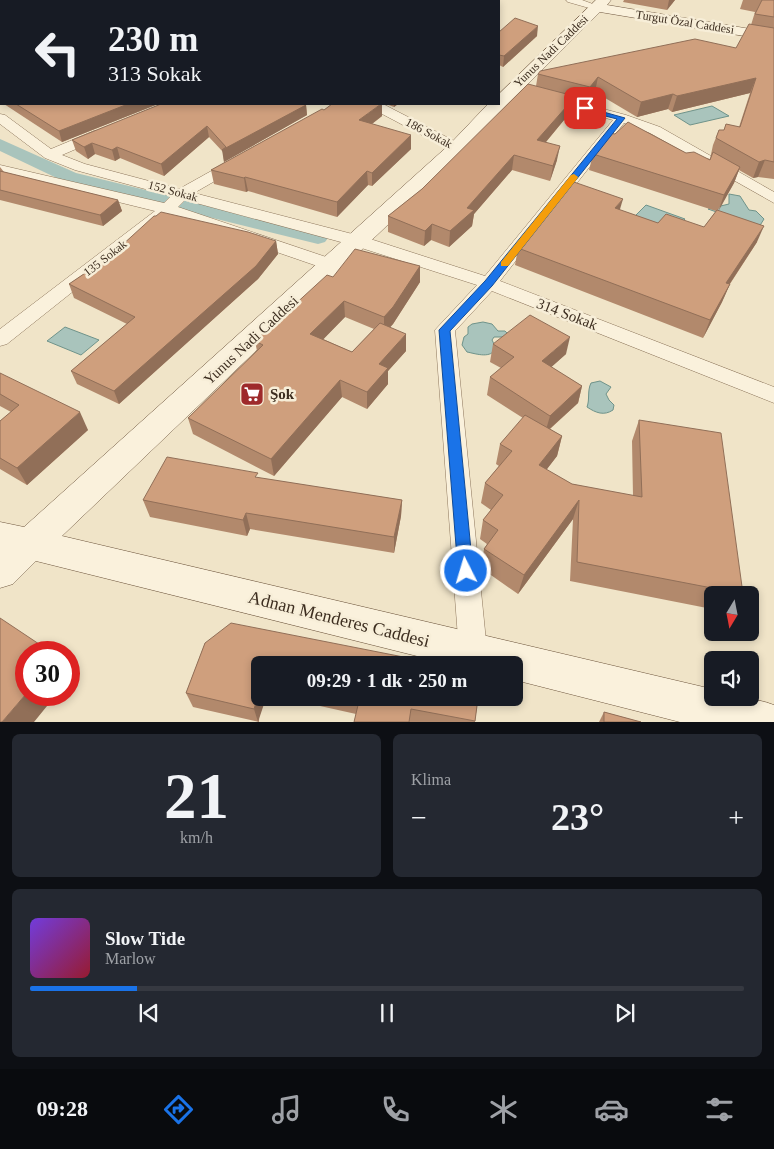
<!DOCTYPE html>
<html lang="tr">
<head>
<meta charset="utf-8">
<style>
	:root { --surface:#171b24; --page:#242831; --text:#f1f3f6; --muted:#9ea1a6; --line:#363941; --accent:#1a73e8 }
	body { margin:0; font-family:"Times New Roman",serif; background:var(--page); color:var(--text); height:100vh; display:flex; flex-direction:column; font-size:19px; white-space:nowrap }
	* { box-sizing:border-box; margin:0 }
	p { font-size:16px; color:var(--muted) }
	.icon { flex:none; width:28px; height:28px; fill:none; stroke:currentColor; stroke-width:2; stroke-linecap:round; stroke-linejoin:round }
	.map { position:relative; height:722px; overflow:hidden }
	.drawer { display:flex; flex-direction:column; gap:12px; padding:12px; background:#0d0f14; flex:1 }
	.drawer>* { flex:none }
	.hud { position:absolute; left:0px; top:0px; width:500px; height:105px; box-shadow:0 2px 8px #0003; background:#171b24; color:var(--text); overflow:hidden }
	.needle { width:32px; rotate:190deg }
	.buttons { position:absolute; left:704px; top:586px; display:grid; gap:10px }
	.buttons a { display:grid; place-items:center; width:55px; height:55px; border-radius:8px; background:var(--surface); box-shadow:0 2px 8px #0003; font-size:25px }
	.speed { position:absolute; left:15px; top:641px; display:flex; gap:10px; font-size:25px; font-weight:700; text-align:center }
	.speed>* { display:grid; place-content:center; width:65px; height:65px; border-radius:50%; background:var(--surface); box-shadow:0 2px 8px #0003; line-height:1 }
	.speed .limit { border:8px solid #d22; background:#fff; color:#111 }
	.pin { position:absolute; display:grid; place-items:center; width:42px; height:42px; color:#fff; margin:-21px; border-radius:10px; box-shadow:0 2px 8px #0006 }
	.me { position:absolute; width:55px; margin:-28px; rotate:355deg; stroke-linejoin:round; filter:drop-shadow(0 0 4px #0008) }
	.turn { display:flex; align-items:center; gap:18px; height:105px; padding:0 25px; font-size:22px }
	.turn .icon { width:65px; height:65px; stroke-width:2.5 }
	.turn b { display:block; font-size:35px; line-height:42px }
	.big { font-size:38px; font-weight:800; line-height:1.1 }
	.drawer .tile { flex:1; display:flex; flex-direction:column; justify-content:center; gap:8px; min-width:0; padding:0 18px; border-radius:8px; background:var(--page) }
	.drawer .dial { align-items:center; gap:0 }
	.dial b { font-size:65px; line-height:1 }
	.song { display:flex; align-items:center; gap:15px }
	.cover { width:60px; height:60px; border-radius:8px; background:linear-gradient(135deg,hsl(260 70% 55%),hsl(350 70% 35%)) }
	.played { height:5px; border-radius:2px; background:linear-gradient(90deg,var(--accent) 15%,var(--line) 15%) }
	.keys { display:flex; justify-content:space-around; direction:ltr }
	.heat { display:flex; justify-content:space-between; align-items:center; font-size:28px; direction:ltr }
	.drawer .tiles { flex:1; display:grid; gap:12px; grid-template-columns:1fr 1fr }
	.tile:last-child { grid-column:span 2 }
	.trip { position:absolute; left:251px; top:656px; width:272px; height:50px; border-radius:8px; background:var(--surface); box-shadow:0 2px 8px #0003; font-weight:800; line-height:50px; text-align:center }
	.dock { display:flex; height:80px; justify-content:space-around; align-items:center; background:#090b0e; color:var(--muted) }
	.dock .icon { width:35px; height:35px }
	.dock .on { color:var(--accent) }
	.dock b { font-size:22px; color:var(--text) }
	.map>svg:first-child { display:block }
	.water { fill:#a9c4bc; stroke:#6f938a }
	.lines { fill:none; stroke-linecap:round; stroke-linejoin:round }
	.canal { fill:#a9c4bc; fill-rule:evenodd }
	.street-casing { stroke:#8d765c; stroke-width:1 }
	.secondary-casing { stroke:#6f573f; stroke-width:1 }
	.street { fill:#faf1dc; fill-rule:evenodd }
	.secondary { fill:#faf1dc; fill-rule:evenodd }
	.wall { fill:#b2896c; fill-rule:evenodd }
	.shaded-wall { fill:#916f58 }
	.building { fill:#cf9f7d; stroke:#916f58 }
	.route { fill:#1a73e8; stroke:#114b97 }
	.slow { fill:#f59e0b }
	.labels { text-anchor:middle; stroke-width:5; stroke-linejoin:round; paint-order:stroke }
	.far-street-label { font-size:12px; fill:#3d2e20; stroke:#f7eed8 }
	.street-label { font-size:15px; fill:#3d2e20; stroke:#f7eed8 }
	.poi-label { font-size:15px; font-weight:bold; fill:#3d2e20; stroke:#f7eed8; text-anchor:start }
	.near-street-label { font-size:18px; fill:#3d2e20; stroke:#f7eed8 }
</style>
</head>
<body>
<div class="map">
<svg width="774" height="722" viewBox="0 0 774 722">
	<rect width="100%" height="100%" fill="#f0e4c8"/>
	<g class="water">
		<path d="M712 106 729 116 690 125 674 115Z"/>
		<path d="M729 194 740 196 749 210 756 211 764 219 759 227 708 209 729 204Z"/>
		<path d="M646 205 685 219 674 231 635 216Z"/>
		<path d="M483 322 492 324 498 331H505L508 334 506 337H494L492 340 496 348C491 359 477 354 467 352L462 345 464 337 468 334V327L472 324Z"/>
		<path d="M65 327 99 340 81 355 47 341Z"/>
		<path d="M600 381 611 387 606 394 609 400 614 405 613 410C604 416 596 413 587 407 590 399 587 391 591 383Z"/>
	</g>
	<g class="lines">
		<path class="canal" d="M0 139 76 173 325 234 328 238 325 242 318 244 63 181 0 151Z"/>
		<g class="street-casing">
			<g id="street">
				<path d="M457 0H470L471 1H458Z"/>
				<path d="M566 0H582L601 7 596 10 568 2Z"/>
				<path d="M555 96 626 115 660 127 774 192V203L650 133 624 123 500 281 774 387V403L492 291 455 331 487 651 483 661 473 665 463 661 459 651 435 330 477 285 352 245 185 200 178 207 338 261 341 265 338 269 332 270 326 269 169 215 7 344 0 346V329L155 211 0 173V165L164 203 171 196 75 170 45 158 0 124V114L5 115 51 149 94 131H104L106 134 104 137 62 155 85 164 179 189 231 160H241L243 163 241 166 194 193 364 237 485 276 613 120 551 103 549 100Z"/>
				<path d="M368 104H383L462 145 464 148 457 152 452 151 369 107Z"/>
			</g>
		</g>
		<g class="secondary-casing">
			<path id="secondary" d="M596 0H611L607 5 774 33V41L600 12 505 107 464 152 62 536 712 689V698C734 698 754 697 774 705V722H680L515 680V665H453L36 561 13 584 0 588V522L24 527 450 144 488 104H499V94Z"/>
		</g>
		<use href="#street" class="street"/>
		<use href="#secondary" class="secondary"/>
	</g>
	<g class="wall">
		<path d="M0 0H453L452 1H1V102L0 101Z"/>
		<path d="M624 0H675L667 10 623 2Z"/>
		<path d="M743 0H774V179L758 177 753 178 739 170 734 183 718 210 757 242 730 284 722 302 703 338 515 265 518 248 620 210 658 223 704 227 716 211 589 170 593 154 686 153 710 159 713 145 719 130H724L726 124 739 127 750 93 672 112 668 109 637 117 595 92 587 102 581 101 579 113 571 122 564 120 546 142 557 160 550 181 512 170 474 214 472 226 449 247 431 240 424 246 388 232V216L422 189 536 86 538 74 736 48 751 25 755 12 740 9Z"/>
		<path d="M499 32 537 36 503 67 499 65Z"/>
		<path d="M4 104H158L62 142Z"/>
		<path d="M386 104H398L394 107Z"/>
		<path d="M306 105 307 115 224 162 223 152 209 137 164 176 120 158 115 161 95 154 88 159 76 151 72 140Z"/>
		<path d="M324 110 382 116 372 124 411 149 372 186 368 185 337 217 248 191 246 192 214 184 211 170Z"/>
		<path d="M0 167 4 172 118 200 122 211 103 226 0 200Z"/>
		<path d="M276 241 278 254 258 279 119 404 77 384 71 371 127 324 74 298 69 284 109 257Z"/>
		<path d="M420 266V282L393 324 390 327 406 351 388 371V384L367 409 342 397 274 476 193 434 188 418 257 351 255 341 333 277ZM345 317 374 329 352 352 323 339Z"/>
		<path d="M493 344 566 354 551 367 582 386 578 403 550 429 562 436 557 456 546 470 572 484 633 496 632 441 639 420 743 594 742 595H712V609L570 581 573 519 518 594 481 568 484 549 487 544 480 539 483 520 491 510 481 503 485 483 499 466 496 464 500 444 523 418 487 395 490 377 501 368 490 362Z"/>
		<path d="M0 373 88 430 27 485 0 469V421L11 412 0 406Z"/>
		<path d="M259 478 402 500 401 516 394 553 250 529 247 536 150 517 143 500Z"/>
		<path d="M205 643 260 665 259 722 193 707 186 693Z"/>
		<path d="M284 698H478L475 722H354L356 714Z"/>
		<path d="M604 712 641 722H599Z"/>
	</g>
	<g class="shaded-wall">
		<path d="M669 0H675L667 10Z"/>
		<path d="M538 26 537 36 503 67 504 56Z"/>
		<path d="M598 77 595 92 587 102 590 87Z"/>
		<path d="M756 78 750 93 672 112 677 96Z"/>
		<path d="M673 94 668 109 637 117 641 102Z"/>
		<path d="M582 98 579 113 571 122 574 108Z"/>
		<path d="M128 104H158L62 142 59 131Z"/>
		<path d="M381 104H382V116L360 133 359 120Z"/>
		<path d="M394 104H398L394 107Z"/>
		<path d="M306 105 307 115 224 162 222 150Z"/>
		<path d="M567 106 564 120 535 155 537 140Z"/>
		<path d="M207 126 209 137 164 176 161 164Z"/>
		<path d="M411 135V149L372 186V173Z"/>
		<path d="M92 143 95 154 88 159 84 147Z"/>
		<path d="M560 146 557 160 550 181 553 166Z"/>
		<path d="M117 147 120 158 115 161 112 150Z"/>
		<path d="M514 155 512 170 474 214 472 226 449 247 450 231 467 208Z"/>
		<path d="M765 160 758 177 753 178 759 162Z"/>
		<path d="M740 167 734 183 718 212 724 195Z"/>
		<path d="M367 171 368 185 337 217V202Z"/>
		<path d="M245 177 248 191 246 192 244 178Z"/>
		<path d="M623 199 618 216 615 208Z"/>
		<path d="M118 200 122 211 103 226 100 215Z"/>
		<path d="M432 224 431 240 424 246 425 231Z"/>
		<path d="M764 226 757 242 719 300 726 283Z"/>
		<path d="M276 241 278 254 258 279 119 404 114 391Z"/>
		<path d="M420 266V282L393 324 384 334V317Z"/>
		<path d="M730 284 722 302 703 338 710 320Z"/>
		<path d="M344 301 345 317 312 351 310 334Z"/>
		<path d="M406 334V351L388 371V384L367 409V392L379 364Z"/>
		<path d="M570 337 566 354 538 379 542 361Z"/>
		<path d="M340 380 342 397 274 476 271 459Z"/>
		<path d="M582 386 578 403 545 433 550 416Z"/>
		<path d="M80 412 88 430 27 485 17 468Z"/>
		<path d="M562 436 557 456 534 486 539 465Z"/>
		<path d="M402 500 401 516 394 553V537Z"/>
		<path d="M579 500 573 519 518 594 524 575Z"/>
		<path d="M246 513 250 529 247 536 243 520Z"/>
		<path d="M69 670 73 675 69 680Z"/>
		<path d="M260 690V698H266L258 722 254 709Z"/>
		<path d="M26 694V695H56L34 722H2Z"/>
	</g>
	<g class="building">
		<path d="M0 0H450L447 1H1V94L0 93Z"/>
		<path d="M762 0H774V17L755 14Z"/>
		<path d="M515 18 538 26 504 56 499 55V32Z"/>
		<path d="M749 24 774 28V162L765 160 759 162 716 138 719 130H724L726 124 740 127 756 78 677 96 673 94 641 102 598 77 590 87 538 74 540 71 695 39 736 48Z"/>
		<path d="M528 84 582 98 574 108 567 106 537 140 560 146 553 166 514 155 467 208 474 210 450 231 432 224 425 231 388 216 422 189Z"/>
		<path d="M16 104H128L59 131Z"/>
		<path d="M161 104H304L306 105 222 150 226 147 207 126 161 164 117 147 112 150 92 143 84 147 72 140Z"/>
		<path d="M332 104H381L359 120 411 135 372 173 367 171 337 202 245 177 244 178 211 170 322 109 324 110Z"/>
		<path d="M628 122 686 153 694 152 710 160 713 152 740 167 724 195 593 154 610 133 615 134Z"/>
		<path d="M0 171 118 200 100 215 0 190Z"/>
		<path d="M571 181 623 199 615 208 658 223 666 214 704 227 717 210 764 226 726 283 730 284 710 320 518 248Z"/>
		<path d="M161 212 248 232 276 241 256 266 114 391 71 371 135 317 69 284 109 257 154 216H156Z"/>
		<path d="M355 249 420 266 393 307 384 317 344 301 310 334 352 352 380 323 406 334 379 364 388 368 367 392 340 380 271 459 188 418 263 345 255 341 327 275 333 277Z"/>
		<path d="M530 315 570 337 542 361 582 386 550 416 490 377 514 357 493 344Z"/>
		<path d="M0 373 80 412 17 468 0 458V421L19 405 0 394Z"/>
		<path d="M525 415 562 436 539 465 572 484 642 497 639 420 721 433 743 594 577 562 579 500 524 575 484 549 498 530 483 520 503 495 485 483 512 451 500 444Z"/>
		<path d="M167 457 258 473 255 477 402 500 394 537 246 513 243 520 143 500Z"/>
		<path d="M0 618 51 652H26V694L2 722H0Z"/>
		<path d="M231 623 444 665H260V690L254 709 186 693 205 643Z"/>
		<path d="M341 698H478L475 721 411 709 409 722H354L359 701Z"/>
		<path d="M604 712 641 722H604Z"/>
	</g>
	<path class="route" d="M582 106 625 118 492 286 450 331 473 571 471 576 466 578 460 576 458 571 439 330 485 281 617 119 582 110Z"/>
	<path class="slow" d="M574 174 578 177 577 179 508 266H501V262L571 175Z"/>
	<defs>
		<g id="supermarket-square" transform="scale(1.25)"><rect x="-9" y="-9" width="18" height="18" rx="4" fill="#9e2a2b" stroke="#f7eed8"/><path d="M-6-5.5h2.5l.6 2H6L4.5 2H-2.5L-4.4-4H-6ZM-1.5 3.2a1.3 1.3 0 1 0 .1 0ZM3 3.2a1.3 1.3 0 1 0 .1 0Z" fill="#fff"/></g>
	</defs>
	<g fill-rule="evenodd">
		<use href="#supermarket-square" x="252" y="394"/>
	</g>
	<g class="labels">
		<g class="far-street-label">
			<text transform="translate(685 22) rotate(9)" y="4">Turgut Özal Caddesi</text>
			<text transform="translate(551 51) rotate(-44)" y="4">Yunus Nadi Caddesi</text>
			<text transform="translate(429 133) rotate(28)" y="4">186 Sokak</text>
			<text transform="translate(173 191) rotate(15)" y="4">152 Sokak</text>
			<text transform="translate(105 258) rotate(-38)" y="4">135 Sokak</text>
		</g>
		<g class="street-label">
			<text transform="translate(567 314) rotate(21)" y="5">314 Sokak</text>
			<text transform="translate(251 340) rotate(-43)" y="5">Yunus Nadi Caddesi</text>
		</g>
		<g class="poi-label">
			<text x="270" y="399">Şok</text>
		</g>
		<g class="near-street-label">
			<text transform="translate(339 619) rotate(14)" y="6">Adnan Menderes Caddesi</text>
		</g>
	</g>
</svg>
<div class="buttons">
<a><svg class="needle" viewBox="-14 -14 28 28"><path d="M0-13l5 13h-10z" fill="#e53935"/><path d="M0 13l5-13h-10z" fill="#9ea1a6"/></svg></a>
<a><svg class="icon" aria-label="sound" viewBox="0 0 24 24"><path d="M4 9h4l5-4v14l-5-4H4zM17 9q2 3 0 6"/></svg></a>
</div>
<div class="speed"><div class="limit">30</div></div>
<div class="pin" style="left:585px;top:108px;background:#d93025"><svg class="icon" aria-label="arrive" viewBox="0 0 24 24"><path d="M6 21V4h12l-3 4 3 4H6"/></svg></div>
<svg class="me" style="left:466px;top:571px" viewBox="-20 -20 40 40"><circle r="17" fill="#1a73e8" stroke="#fff" stroke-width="3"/><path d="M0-11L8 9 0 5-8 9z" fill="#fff"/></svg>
<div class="trip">09:29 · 1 dk · 250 m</div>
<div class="hud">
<div class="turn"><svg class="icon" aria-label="left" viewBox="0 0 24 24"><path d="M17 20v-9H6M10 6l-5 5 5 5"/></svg><div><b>230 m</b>313 Sokak</div></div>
</div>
</div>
<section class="drawer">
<div class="tiles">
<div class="tile dial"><b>21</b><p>km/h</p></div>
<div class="tile"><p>Klima</p>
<div class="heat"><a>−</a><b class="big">23°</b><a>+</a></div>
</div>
<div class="tile">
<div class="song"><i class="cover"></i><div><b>Slow Tide</b><p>Marlow</p></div></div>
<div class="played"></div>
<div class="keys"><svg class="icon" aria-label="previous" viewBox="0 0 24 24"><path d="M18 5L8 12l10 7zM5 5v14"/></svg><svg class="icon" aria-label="pause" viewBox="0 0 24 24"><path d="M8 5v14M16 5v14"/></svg><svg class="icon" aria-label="next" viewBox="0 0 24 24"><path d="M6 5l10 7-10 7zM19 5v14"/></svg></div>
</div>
</div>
</section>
<nav class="dock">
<b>09:28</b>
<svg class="icon on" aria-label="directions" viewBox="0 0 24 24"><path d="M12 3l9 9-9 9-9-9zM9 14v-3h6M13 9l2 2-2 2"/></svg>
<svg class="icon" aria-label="music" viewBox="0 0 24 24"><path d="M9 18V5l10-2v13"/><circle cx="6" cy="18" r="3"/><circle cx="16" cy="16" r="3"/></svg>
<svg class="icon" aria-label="phone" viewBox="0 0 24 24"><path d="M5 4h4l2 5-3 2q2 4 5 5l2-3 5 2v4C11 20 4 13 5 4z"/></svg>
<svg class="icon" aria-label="climate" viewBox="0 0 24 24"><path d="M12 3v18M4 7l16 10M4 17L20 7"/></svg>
<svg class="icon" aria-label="car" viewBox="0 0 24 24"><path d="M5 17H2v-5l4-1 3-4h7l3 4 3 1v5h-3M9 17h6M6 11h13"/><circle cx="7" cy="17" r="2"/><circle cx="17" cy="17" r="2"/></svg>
<svg class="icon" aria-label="filters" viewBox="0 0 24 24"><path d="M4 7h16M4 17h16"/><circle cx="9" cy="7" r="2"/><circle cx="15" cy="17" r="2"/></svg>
</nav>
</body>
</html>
